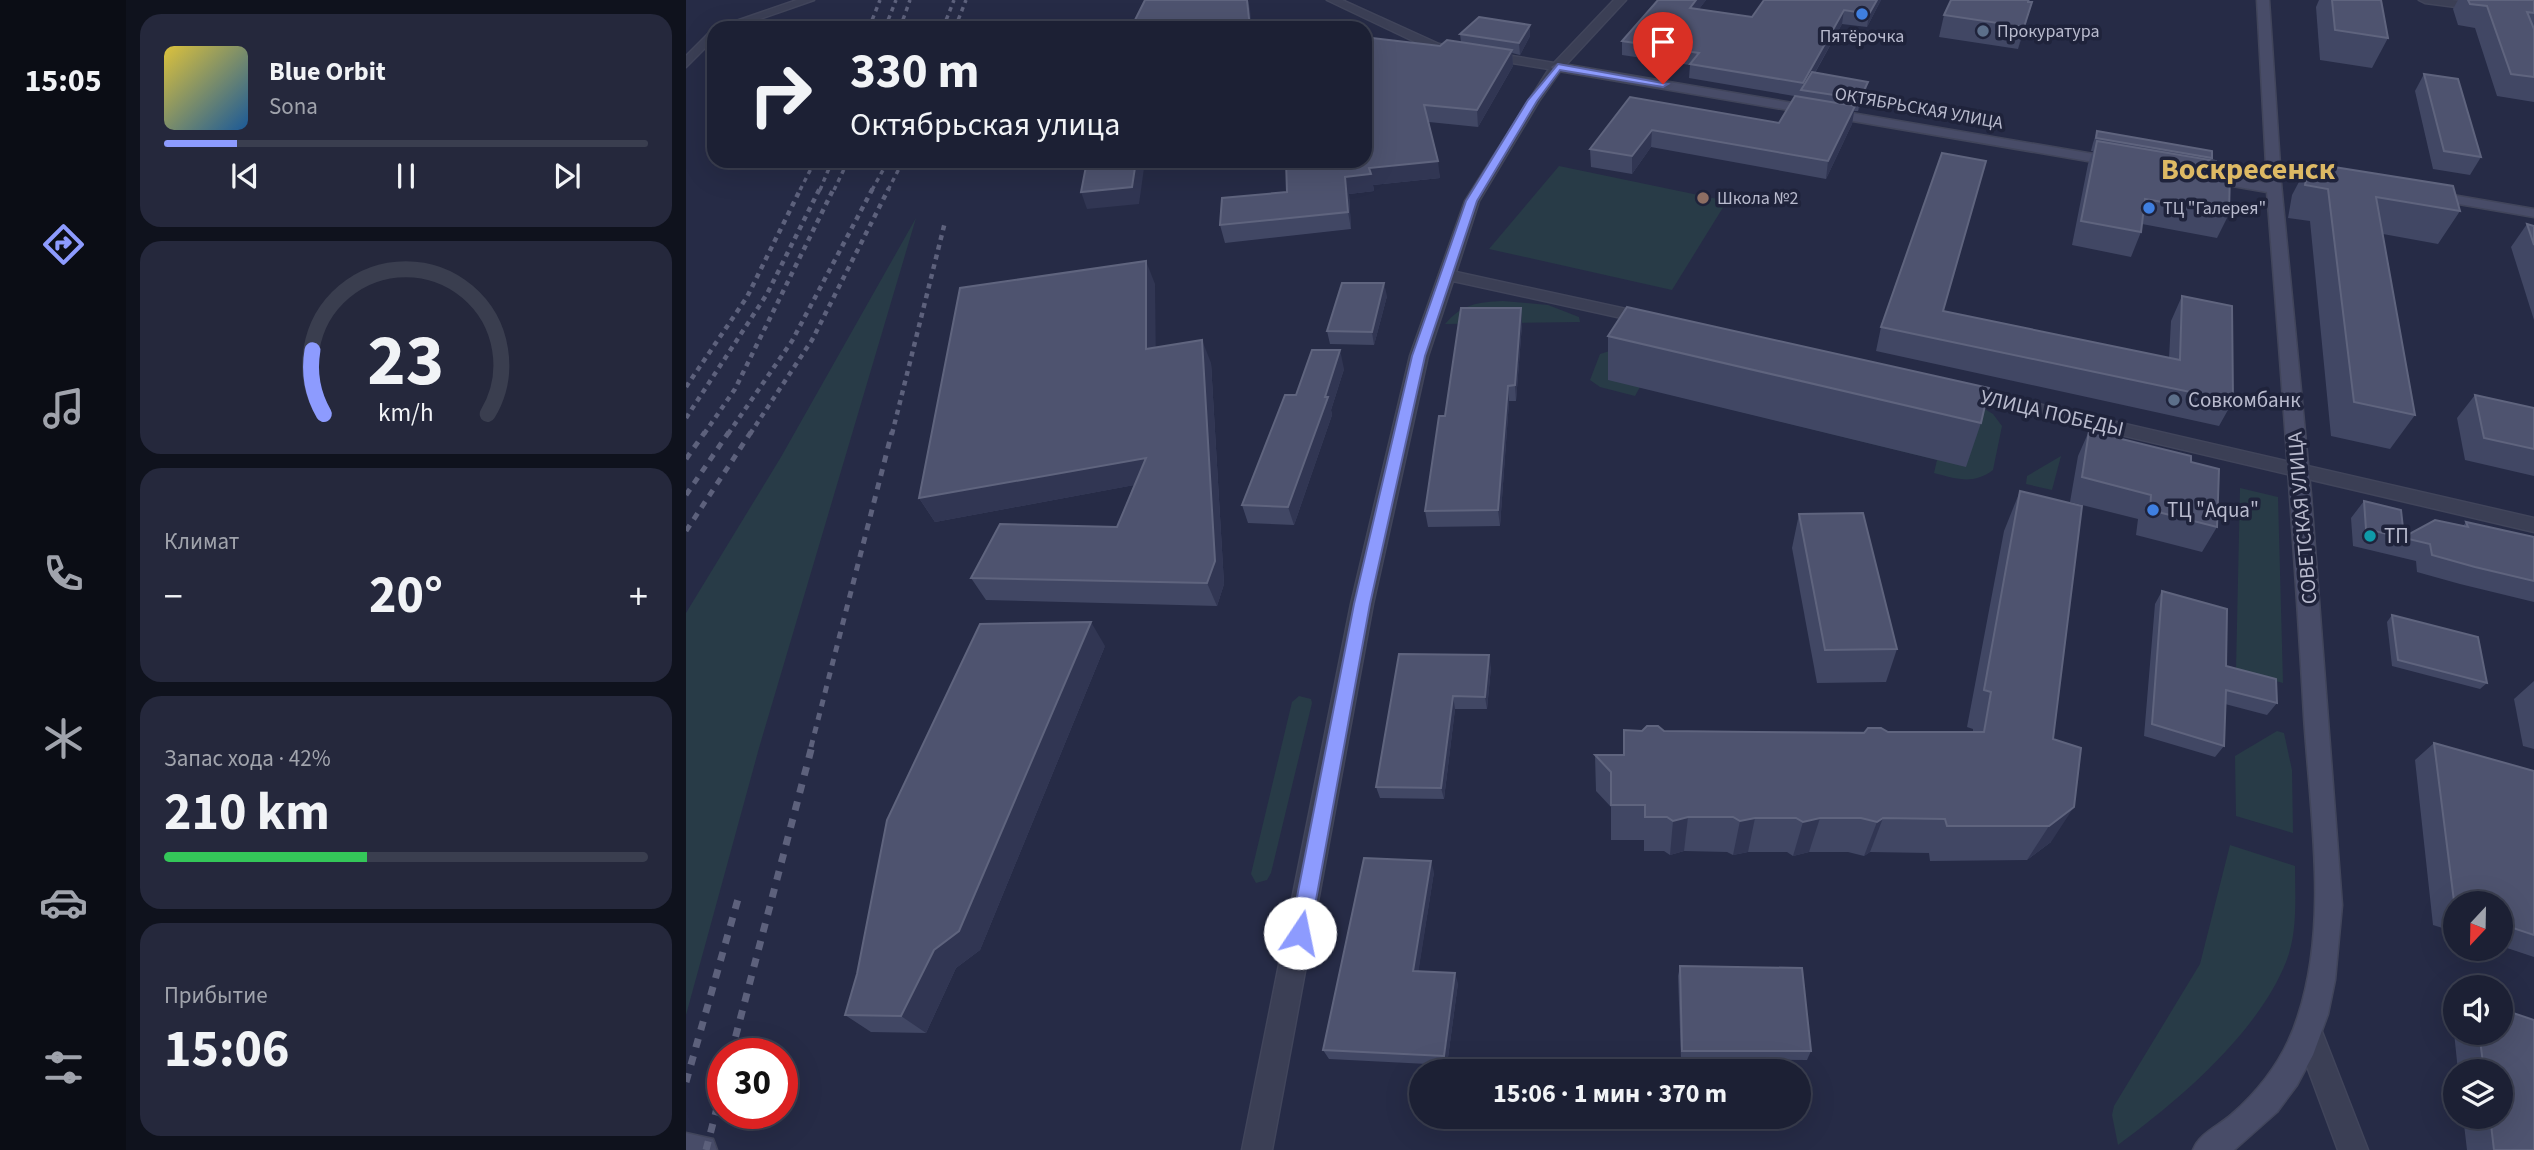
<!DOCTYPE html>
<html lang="ru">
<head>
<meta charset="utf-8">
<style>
	:root { --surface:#1c2034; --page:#25283c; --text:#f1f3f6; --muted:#a0a3ac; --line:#3a3e4f; --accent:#8d9bfe }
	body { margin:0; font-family:"Source Sans 3",sans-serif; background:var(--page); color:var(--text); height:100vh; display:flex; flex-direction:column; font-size:26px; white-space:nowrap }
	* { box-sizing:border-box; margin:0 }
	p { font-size:23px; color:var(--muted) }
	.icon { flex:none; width:38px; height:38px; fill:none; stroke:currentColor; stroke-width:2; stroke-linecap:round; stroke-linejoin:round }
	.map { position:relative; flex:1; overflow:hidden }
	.drawer { display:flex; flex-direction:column; gap:14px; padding:14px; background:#0f121d; width:560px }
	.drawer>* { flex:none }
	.hud { position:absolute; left:21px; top:21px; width:665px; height:147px; border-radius:21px; box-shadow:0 7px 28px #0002,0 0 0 2px var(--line); background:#1c2034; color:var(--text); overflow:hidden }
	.needle { width:46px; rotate:202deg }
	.controls { position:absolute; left:1757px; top:891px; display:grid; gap:14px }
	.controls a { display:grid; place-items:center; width:70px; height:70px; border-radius:50%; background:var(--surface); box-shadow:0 7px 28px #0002,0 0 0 2px var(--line); font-size:35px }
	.speed { position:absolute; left:21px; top:1038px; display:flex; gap:14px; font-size:35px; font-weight:700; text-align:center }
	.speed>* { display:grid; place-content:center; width:91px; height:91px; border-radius:50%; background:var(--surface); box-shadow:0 7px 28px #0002,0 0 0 2px var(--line); line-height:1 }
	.speed .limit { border:10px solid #d22; background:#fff; color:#111 }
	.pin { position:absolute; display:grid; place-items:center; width:60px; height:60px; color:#fff; margin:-72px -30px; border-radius:50% 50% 50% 0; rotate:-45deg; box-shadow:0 0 7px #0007 }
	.pin .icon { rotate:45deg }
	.me { position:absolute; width:77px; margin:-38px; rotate:11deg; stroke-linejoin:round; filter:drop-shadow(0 0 5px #0008) }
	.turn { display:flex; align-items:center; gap:24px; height:147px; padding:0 28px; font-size:32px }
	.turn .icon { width:91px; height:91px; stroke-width:2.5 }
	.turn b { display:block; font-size:49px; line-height:60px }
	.big { font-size:52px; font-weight:700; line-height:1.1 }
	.drawer .tile { flex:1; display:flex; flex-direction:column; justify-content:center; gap:10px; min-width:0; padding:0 24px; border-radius:21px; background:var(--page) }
	.drawer .dial { align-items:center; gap:0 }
	.dial svg { height:182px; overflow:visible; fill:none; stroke:var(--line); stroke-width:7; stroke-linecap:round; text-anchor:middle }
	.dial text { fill:var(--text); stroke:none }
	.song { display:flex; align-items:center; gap:21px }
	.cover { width:84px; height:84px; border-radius:10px; background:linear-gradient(135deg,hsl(50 70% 55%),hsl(210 70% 35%)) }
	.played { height:7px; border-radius:4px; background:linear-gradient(90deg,var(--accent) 15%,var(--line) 15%) }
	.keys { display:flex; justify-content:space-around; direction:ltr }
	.heat { display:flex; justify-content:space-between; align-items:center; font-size:38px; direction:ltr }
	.charge { height:10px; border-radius:5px; background:linear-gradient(90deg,#34c759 42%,var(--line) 0) }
	.trip { position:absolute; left:723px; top:1059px; width:402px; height:70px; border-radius:35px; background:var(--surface); box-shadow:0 7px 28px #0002,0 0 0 2px var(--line); font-weight:700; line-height:70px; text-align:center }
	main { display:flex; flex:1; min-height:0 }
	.menu { display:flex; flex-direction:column; width:126px; justify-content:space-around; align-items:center; background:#0b0d15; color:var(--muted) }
	.menu .icon { width:49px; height:49px }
	.menu .on { color:var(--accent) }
	.menu b { font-size:32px; color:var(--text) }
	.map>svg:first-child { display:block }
	.green { fill:#283b47 }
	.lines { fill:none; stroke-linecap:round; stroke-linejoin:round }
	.street-casing { stroke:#41455b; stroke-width:3 }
	.secondary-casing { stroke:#41455b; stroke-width:3 }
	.street { fill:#3b3f55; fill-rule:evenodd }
	.secondary { fill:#484c68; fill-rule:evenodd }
	.rail-far3 { stroke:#5d617c; stroke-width:3.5; stroke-dasharray:4.5 4.5; stroke-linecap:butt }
	.rail-far2 { stroke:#5d617c; stroke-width:4.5; stroke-dasharray:5 5; stroke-linecap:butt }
	.rail-far1 { stroke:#5d617c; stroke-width:5; stroke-dasharray:7 7; stroke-linecap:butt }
	.rail { stroke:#5d617c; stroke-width:7; stroke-dasharray:9 9; stroke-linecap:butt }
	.wall { fill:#414764 }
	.shaded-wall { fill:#313653 }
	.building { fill:#4e536f; stroke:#5f647e; stroke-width:2 }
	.route { fill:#8d9bfe; stroke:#5c65a5; stroke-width:2 }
	.shop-dot { fill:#3f7fe0; stroke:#1f233b; stroke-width:2.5 }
	.service-dot { fill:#5c6f8a; stroke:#1f233b; stroke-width:2.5 }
	.education-dot { fill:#8d6e63; stroke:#1f233b; stroke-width:2.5 }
	.culture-dot { fill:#0f9aa8; stroke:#1f233b; stroke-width:2.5 }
	.labels { text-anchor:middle; stroke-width:7; stroke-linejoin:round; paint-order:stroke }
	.far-poi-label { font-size:18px; fill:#b9bbce; stroke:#1f233b; text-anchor:start }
	.far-street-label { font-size:18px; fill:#b9bbce; stroke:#1f233b }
	.poi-label { font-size:21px; fill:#b9bbce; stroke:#1f233b; text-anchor:start }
	.street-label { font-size:21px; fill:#b9bbce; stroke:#1f233b }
	.far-town-label { font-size:30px; font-weight:bold; fill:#ddb964; stroke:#1f233b }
</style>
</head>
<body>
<main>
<nav class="menu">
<b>15:05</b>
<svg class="icon on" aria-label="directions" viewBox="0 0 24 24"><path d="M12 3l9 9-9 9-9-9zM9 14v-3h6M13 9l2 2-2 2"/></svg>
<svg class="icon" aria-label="music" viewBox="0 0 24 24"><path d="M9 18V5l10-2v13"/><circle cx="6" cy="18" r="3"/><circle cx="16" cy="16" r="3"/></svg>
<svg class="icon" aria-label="phone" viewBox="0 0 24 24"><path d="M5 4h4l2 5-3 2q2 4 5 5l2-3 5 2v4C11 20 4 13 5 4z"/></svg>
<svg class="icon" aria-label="climate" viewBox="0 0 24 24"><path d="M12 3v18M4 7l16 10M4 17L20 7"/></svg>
<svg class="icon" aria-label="car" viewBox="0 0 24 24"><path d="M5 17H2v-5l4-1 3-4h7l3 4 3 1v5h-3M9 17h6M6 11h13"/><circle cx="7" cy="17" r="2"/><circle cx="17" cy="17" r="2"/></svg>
<svg class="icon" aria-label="filters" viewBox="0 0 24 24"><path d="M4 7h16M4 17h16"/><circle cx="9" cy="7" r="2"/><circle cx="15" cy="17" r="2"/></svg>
</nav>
<section class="drawer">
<div class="tile">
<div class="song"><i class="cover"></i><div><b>Blue Orbit</b><p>Sona</p></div></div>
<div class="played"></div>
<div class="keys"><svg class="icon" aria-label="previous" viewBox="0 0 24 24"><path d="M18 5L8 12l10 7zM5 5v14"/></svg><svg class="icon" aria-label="pause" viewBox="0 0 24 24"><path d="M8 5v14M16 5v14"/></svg><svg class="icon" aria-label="next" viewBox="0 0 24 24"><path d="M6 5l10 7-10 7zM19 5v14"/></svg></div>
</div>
<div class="tile dial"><svg viewBox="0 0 100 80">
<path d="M14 69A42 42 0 1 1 86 69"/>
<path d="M14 69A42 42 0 0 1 9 41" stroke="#8d9bfe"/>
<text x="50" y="56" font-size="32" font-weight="700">23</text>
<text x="50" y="72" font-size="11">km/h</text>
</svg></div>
<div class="tile"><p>Климат</p>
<div class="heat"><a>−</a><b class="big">20°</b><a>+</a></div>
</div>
<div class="tile"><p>Запас хода · 42%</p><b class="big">210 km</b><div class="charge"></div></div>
<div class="tile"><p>Прибытие</p><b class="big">15:06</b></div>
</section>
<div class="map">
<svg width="1848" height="1150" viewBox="0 0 1848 1150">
	<rect width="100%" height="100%" fill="#262b46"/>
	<g class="green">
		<path d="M873 166 1041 201 986 290 803 249Z"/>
		<path d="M230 218 73 748 0 1015V613L95 457Z"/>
		<path d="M817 301 862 305 893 317 894 322 759 324C776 304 792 302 817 301Z"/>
		<path d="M972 336 1297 408 1307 414 1316 426 1307 470C1287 485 1271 479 1248 473L1251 460 954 387 949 396 914 387 904 380 914 354Z"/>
		<path d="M1375 456 1366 490 1340 484 1341 476Z"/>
		<path d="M1554 488 1592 497 1597 683 1550 670Z"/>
		<path d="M613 696 625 699 626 703 585 873 581 880 570 883 565 874 606 702Z"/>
		<path d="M1591 731 1598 733 1606 770 1607 833 1550 816 1549 756Z"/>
		<path d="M1544 845 1609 866C1609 897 1612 932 1600 962 1571 1034 1493 1100 1432 1145L1426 1115 1428 1106 1514 964Z"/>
	</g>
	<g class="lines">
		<g class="street-casing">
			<g id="street">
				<path d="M111 0H128L48 28H30Z"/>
				<path d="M641 0H656L753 44 868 63 928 0H940L875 70 853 101 793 201 770 272 963 314 971 319 963 324 767 281 742 356 687 604 586 1150H556L665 604 724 356 779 201 863 69 746 50Z"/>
				<path d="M1733 0H1765L1848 11V17L1739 3Z"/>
				<path d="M28 28V39L0 67V56Z"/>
				<path d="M1274 386 1848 518V532L1268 396 1265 392Z"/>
				<path d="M1623 1020 1633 1024 1682 1150H1652L1609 1034 1613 1024Z"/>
			</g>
		</g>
		<g class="secondary-casing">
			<g id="secondary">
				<path d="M1571 0H1583L1594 165 1646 174 1653 178 1646 182 1594 173 1625 495 1656 905 1649 980 1642 1014 1627 1055 1611 1085 1591 1112 1548 1150H1507C1514 1133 1531 1127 1545 1115 1576 1088 1600 1055 1612 1016 1643 921 1624 813 1618 716 1608 541 1595 367 1581 192L1518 181 1511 177 1518 173 1581 183Z"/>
				<path d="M871 63 1431 158 1438 162 1431 166 867 70 865 67Z"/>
				<path d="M1743 191 1848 209V217L1738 198V192Z"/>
				<path d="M0 1133 27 1139 31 1150H0Z"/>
			</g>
		</g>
		<use href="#street" class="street"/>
		<use href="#secondary" class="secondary"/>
		<g class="rail-far3">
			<path d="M183 28 194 0"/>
			<path d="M199 28 210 0"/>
			<path d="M214 28 224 0"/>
			<path d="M257 28 268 0"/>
			<path d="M269 28 280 0"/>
			<path d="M114 190 129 161"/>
			<path d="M134 190 146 161"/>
			<path d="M148 190 162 161"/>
			<path d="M186 190 202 161"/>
			<path d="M202 190 217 161"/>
		</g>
		<g class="rail-far2">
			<path d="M0 387 61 297 115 188"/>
			<path d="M0 418 81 294 134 188"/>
			<path d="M18 434 49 389 148 188"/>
			<path d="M42 434 106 341 187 188"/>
			<path d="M64 434 126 340 203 188"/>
			<path d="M206 434 259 222"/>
		</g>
		<g class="rail-far1">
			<path d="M0 459 19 432"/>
			<path d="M0 495 43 432"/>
			<path d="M0 531 65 432"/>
			<path d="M125 747 206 432"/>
		</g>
		<g class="rail">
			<path d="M45 1054 126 746"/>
			<path d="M0 1082 52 899"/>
			<path d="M20 1150 37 1085"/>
		</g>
	</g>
	<g class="wall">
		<path d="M972 0H1020L1013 9 1066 17 1078 0H1195L1181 27 1156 24 1129 73 1180 93 1172 111H1168L1166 124 1140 179 965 147 946 174 905 167 904 149 944 97 1093 123 1114 97 1003 78 1004 65 936 55V41Z"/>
		<path d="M1265 0H1344L1340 24 1332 49 1253 37 1258 15Z"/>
		<path d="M1633 0H1695L1702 38 1686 68 1634 60 1630 7Z"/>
		<path d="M1772 0H1848V102L1811 96 1789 28 1772 25 1767 9Z"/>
		<path d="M774 34 844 36 834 55 826 53 827 66 792 127 743 122 754 178 687 185 688 191 663 194 665 229 539 243 534 225 601 192 754 46 775 42Z"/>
		<path d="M1738 74 1795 157 1784 175 1747 169 1729 91Z"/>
		<path d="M1411 131 1526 158 1525 160 1529 168 1543 214 1531 238 1456 224 1455 232 1445 257 1386 245 1402 164 1407 151H1405L1407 143Z"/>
		<path d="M1623 163 1774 211 1752 244 1697 234 1729 415 1704 449 1645 436 1624 221 1602 218 1606 195Z"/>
		<path d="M1841 224 1848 226V320L1825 247Z"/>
		<path d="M469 284V348L525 363 538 584 531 606 300 600 285 578 431 527 448 485 249 522 233 498Z"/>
		<path d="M701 296 688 345 644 344 641 331Z"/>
		<path d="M1496 296 1547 401 1533 426 1190 351 1195 327 1257 311 1483 358 1485 321Z"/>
		<path d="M836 324 830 401H823L814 526 742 527 739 511 759 416Z"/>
		<path d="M922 336 1295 423 1280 467 922 380Z"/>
		<path d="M658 369 645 410 646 415 608 525 562 523 556 505 610 395Z"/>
		<path d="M1789 395 1848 408V476L1779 460 1771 418Z"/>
		<path d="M1403 431 1505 462 1531 527 1516 552 1450 535 1452 519 1384 502 1392 456Z"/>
		<path d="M1334 491 1367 739 1365 842 1341 860 1244 861 1243 853 1184 852 1178 856 1162 852H1123L1107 856 1101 852H1062L1047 855 1041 852 998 851 984 855 978 851H958V840H925V807L910 791 909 755H937L978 731 1287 732V729L1281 727 1318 531Z"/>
		<path d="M1678 501 1718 537 1777 526 1780 522 1848 537V602L1774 584 1731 572 1730 561 1667 546 1665 518Z"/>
		<path d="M1113 514 1211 649 1200 682 1131 683 1106 548Z"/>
		<path d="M1476 591 1540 666 1591 703 1581 715 1539 704 1538 746 1529 757 1458 736 1469 604Z"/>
		<path d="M1706 615 1801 683 1794 689 1706 666 1701 622Z"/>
		<path d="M419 646 294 950 270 968 240 1033 185 1032 159 1015Z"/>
		<path d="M713 654 805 667 801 709H769L758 799 694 798 690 787Z"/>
		<path d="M1848 681V749L1837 746 1828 699Z"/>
		<path d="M1748 743 1848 771V957L1815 946V903H1769V932L1747 925 1729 760Z"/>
		<path d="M748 872 732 972 772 983 761 1065 643 1059 637 1050Z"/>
		<path d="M994 966 1125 1051 1121 1060 995 1059 992 976Z"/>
		<path d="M1769 1011V1032H1815L1848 1150H1781L1777 1116H1815V1071H1772L1766 1013Z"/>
	</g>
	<g class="shaded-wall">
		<path d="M561 0H562L564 9 566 28H564Z"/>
		<path d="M1010 0H1020L1004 21V8Z"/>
		<path d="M1191 0H1195L1181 27 1183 14Z"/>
		<path d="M1346 2 1340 24 1332 49 1338 27Z"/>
		<path d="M1158 10 1156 24 1119 90H1116L1117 83Z"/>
		<path d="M844 25V36L834 55 833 43Z"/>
		<path d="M826 50 827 66 792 127 791 110Z"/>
		<path d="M1182 82 1180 93 1172 111 1174 99Z"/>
		<path d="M1169 106 1166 124 1140 179 1142 161Z"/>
		<path d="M966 130 965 147 946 174V156Z"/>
		<path d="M450 161H459L453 204 401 209 395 192Z"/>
		<path d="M752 161 754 178 687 185 688 191 663 194 665 229 662 212 659 177 683 168Z"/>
		<path d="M460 261 469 284 470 372 460 349Z"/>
		<path d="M698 283 701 296 688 345 686 332Z"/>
		<path d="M835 308 836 324 830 401 829 385Z"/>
		<path d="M516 340 525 363 538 584 531 606 521 583Z"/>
		<path d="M654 350 658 369 645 410 646 415 608 525 602 507Z"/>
		<path d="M822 386 823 401 814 526 812 510Z"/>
		<path d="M460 458 470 481 249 522 233 498Z"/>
		<path d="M405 622 419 646 294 950 270 968 240 1033 215 1016Z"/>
		<path d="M803 655 805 667 801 709 799 697Z"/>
		<path d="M767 696 769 709 758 799 755 788Z"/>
		<path d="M1388 807 1365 842 1341 860 1363 826Z"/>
		<path d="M1002 817 998 851 984 855 987 821Z"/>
		<path d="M1069 818 1062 852 1047 855 1054 821Z"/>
		<path d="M1134 818 1123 852 1107 856 1117 822Z"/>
		<path d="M1197 818 1184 852 1178 856 1191 822Z"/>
		<path d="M745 861 748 872 731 981 727 971Z"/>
		<path d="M769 973 772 983 761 1065 758 1056Z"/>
	</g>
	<g class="building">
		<path d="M459 0H561L564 28H441H445Z"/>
		<path d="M972 0H1010L1004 8 1066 17 1078 0H1191L1183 14 1158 10 1117 83 1004 64 1013 53 936 41Z"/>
		<path d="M1265 0H1342V2H1346L1338 27 1258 15Z"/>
		<path d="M1646 0H1695L1702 38 1649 30Z"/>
		<path d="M1782 0H1848V13L1841 12 1848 29V77L1825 74 1801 6 1784 4Z"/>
		<path d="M793 17 844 25 833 43 774 34Z"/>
		<path d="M686 38 754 46 761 40 826 50 791 110 738 105 752 161 683 168 685 174 659 177 662 212 534 225 536 198 601 192 600 161H679V44Z"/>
		<path d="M1126 72 1182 82 1174 99 1115 90Z"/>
		<path d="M1738 74 1772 79 1795 157 1758 151Z"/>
		<path d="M1109 96 1169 106 1142 161 966 130 946 156 904 149 944 97 1093 123Z"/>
		<path d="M1411 131 1526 151V158L1410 138Z"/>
		<path d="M1411 141 1530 161 1529 168 1544 171 1543 214 1459 199 1455 232 1395 221Z"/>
		<path d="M1256 153 1300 161 1257 311 1494 360 1496 296 1546 306 1547 401 1195 327Z"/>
		<path d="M401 161H450L446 187 395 192Z"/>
		<path d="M1623 163 1767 186 1774 211 1690 197 1729 415 1668 402 1642 189 1619 185Z"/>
		<path d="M1841 224 1848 226V245Z"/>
		<path d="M460 261V349L516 340 529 561 521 583 285 578 314 524 431 527 460 458 233 498 274 288Z"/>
		<path d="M656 283H698L686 332 641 331Z"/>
		<path d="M941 307 1303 388 1295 423 922 336Z"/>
		<path d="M775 308H835L829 385 822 386 812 510 739 511 753 416H759Z"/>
		<path d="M626 350H654L639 397H642L602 507 556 505 599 395H610Z"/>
		<path d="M1789 395 1848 408V449L1798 438Z"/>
		<path d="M1403 431 1505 456V462L1533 469 1531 527 1464 510 1465 495 1396 477Z"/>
		<path d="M1334 491 1396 506 1367 739 1395 748 1388 807 1363 826H1261L1259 819 1197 818 1191 822 1175 818H1134L1117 822 1110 818H1069L1054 821 1047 817H1002L987 821 981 817H959V805H925V772L909 755H938V730L956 731 961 726H972L978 731 1178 733 1182 728H1195L1202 732H1298L1305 692 1298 690Z"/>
		<path d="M1678 501 1715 510 1718 537 1749 520 1782 527 1780 522 1848 537V581L1789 567 1746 555 1744 544 1680 529Z"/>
		<path d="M1177 513 1211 649 1139 650 1113 514Z"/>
		<path d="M1476 591 1541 609 1540 666 1590 679 1591 703 1540 690 1538 746 1466 724Z"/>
		<path d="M1706 615 1792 637 1801 683 1712 660Z"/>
		<path d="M405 622 273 931 248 950 215 1016 159 1015 171 974 201 820 294 624Z"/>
		<path d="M713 654 803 655 799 697 767 696 755 788 690 787Z"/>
		<path d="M1748 743 1848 771V935L1815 924V903H1769V909Z"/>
		<path d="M678 858 745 861 727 971 769 973 758 1056 637 1050Z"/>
		<path d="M994 966 1116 968 1125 1051H996Z"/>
		<path d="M1815 1009 1848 1020V1150H1808L1804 1116H1815V1071H1798L1793 1032H1815Z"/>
	</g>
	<path class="route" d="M872 64 982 84 977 87 874 70 851 101 791 201 739 356 684 604 624 933 621 940 614 943 607 940 604 933 668 604 726 356 780 201 842 100Z"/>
	<g class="shop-dot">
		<circle cx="1176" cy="14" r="7"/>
		<circle cx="1463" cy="208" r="7"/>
		<circle cx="1467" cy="510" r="7"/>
	</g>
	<g class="service-dot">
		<circle cx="1297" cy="31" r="7"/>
		<circle cx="1488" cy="400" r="7"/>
	</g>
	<circle class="education-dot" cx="1017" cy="198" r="7"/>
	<circle class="culture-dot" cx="1684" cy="536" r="7"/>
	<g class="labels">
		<g class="far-poi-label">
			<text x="1311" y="37">Прокуратура</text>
			<text x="1176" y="42" text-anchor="middle">Пятёрочка</text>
			<text x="1031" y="204">Школа №2</text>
			<text x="1477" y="214">ТЦ "Галерея"</text>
		</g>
		<g class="far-street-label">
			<text transform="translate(1233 108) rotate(10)" y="6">ОКТЯБРЬСКАЯ УЛИЦА</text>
		</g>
		<g class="poi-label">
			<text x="1502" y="407">Совкомбанк</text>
			<text x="1481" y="517">ТЦ "Aqua"</text>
			<text x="1698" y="543">ТП</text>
		</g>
		<g class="street-label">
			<text transform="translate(1366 413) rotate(13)" y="7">УЛИЦА ПОБЕДЫ</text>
			<text transform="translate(1616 518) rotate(-95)" y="7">СОВЕТСКАЯ УЛИЦА</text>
		</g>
		<g class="far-town-label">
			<text x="1562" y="179">Воскресенск</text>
		</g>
	</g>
</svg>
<div class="controls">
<a><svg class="needle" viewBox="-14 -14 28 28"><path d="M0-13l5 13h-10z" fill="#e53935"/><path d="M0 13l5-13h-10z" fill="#a0a3ac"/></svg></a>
<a><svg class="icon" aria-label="sound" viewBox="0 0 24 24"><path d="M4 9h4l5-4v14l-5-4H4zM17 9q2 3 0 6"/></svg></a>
<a><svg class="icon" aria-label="layers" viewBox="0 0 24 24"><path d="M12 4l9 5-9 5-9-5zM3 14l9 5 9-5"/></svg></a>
</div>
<div class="speed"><div class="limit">30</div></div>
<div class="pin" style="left:977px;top:84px;background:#d93025"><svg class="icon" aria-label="arrive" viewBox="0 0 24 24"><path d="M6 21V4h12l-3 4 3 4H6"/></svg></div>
<svg class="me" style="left:614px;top:933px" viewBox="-20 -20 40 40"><circle r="19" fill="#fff"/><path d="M0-13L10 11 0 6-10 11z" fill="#8d9bfe"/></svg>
<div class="trip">15:06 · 1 мин · 370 m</div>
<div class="hud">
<div class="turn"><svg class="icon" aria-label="right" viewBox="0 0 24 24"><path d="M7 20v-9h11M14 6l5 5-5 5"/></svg><div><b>330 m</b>Октябрьская улица</div></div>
</div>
</div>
</main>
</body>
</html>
